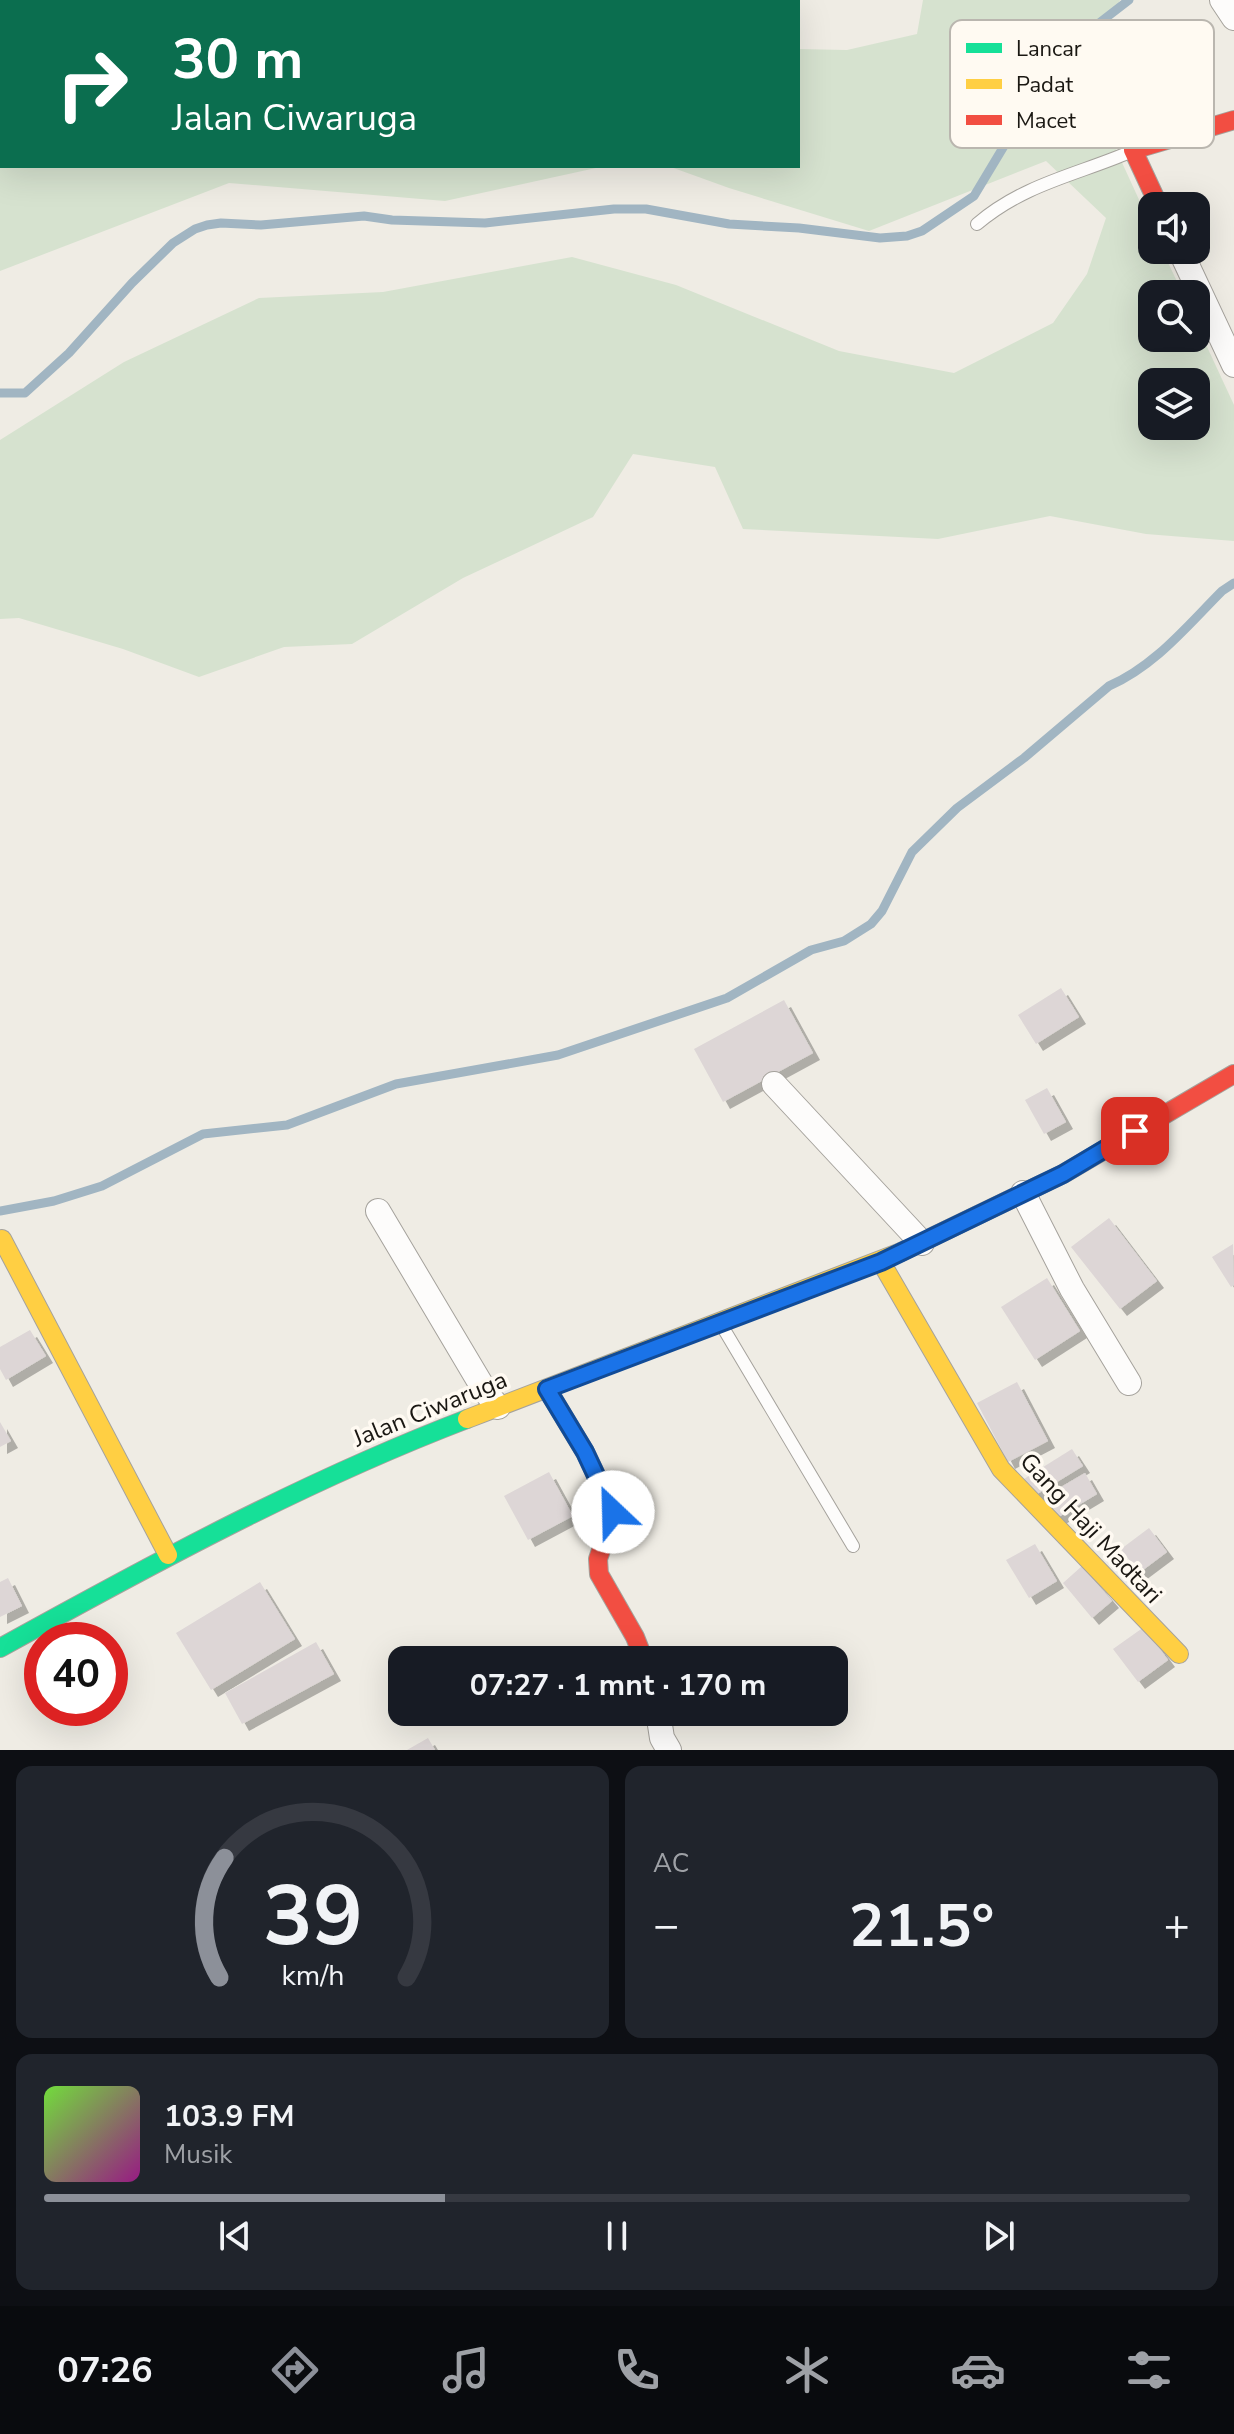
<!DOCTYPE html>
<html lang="id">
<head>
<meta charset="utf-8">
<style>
	:root { --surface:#171b24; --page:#20242c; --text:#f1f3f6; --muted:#9ea1a6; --line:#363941; --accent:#8c9099 }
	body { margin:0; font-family:"Nunito Sans",sans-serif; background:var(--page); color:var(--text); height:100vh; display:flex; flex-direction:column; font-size:30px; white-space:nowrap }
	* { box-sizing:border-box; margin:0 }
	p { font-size:26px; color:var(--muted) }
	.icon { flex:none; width:44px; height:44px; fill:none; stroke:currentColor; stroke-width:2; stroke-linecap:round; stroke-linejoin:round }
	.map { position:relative; height:1750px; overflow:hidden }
	.panel { display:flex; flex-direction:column; gap:16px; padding:16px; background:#0d0f14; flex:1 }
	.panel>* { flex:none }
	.top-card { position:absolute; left:0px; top:0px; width:800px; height:168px; box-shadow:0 8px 32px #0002; background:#0b6e4f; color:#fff; overflow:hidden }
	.fabs { position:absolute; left:1138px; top:192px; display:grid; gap:16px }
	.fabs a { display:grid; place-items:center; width:72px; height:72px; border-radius:16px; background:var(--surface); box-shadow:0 8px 32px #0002; font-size:40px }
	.speed { position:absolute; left:24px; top:1622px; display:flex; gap:16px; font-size:40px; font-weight:700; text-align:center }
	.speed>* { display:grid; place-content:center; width:104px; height:104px; border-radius:50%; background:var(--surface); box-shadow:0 8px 32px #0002; line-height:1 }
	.speed .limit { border:12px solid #d22; background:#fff; color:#111 }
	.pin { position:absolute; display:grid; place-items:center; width:68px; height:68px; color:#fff; margin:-34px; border-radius:16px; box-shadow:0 4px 12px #0006 }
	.me { position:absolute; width:88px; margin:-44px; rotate:336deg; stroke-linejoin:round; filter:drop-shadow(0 0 6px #0008) }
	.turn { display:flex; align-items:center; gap:28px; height:168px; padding:0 40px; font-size:36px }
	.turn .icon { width:104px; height:104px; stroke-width:2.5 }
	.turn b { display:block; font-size:56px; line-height:68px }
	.big { font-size:60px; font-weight:700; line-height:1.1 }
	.panel .card { flex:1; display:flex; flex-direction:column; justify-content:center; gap:12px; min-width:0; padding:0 28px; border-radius:16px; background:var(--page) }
	.panel .dial { align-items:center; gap:0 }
	.dial svg { height:208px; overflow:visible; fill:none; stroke:var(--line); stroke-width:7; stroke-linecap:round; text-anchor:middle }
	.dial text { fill:var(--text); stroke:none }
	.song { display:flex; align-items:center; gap:24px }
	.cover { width:96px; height:96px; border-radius:12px; background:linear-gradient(135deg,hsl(100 70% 55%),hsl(310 70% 35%)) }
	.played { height:8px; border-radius:4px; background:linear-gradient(90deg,var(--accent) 35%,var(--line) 35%) }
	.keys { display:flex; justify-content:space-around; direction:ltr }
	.heat { display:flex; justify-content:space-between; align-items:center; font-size:44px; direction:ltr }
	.panel .tiles { flex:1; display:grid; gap:16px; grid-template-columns:1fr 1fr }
	.card:last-child { grid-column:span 2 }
	.trip { position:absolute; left:388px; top:1646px; width:460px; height:80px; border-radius:16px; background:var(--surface); box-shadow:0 8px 32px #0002; font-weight:700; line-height:80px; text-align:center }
	.menu { display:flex; height:128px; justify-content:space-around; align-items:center; background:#090b0e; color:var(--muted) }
	.menu .icon { width:56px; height:56px }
	.menu .on { color:var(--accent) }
	.menu b { font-size:36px; color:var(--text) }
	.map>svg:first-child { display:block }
	.green { fill:#d6e2cf; fill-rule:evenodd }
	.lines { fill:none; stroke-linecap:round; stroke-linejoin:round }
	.stream { stroke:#a1b5c2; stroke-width:9 }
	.building { fill:#ddd6d6; filter:url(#shadow) }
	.lane-casing { stroke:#a5a29c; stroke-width:14 }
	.street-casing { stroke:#a5a29c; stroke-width:26 }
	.fast-casing { stroke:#a5a29c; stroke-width:20 }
	.slow-casing { stroke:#a5a29c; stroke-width:20 }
	.jam-casing { stroke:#a5a29c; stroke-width:20 }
	.lane { stroke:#fdfcfb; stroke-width:12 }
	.street { stroke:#fdfcfb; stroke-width:24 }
	.fast { stroke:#16e098; stroke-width:18 }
	.slow { stroke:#ffcf43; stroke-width:18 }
	.jam { stroke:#f24e42; stroke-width:18 }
	.route-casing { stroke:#114b97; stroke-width:20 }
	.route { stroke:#1a73e8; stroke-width:14 }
	.labels { text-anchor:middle; stroke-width:7; stroke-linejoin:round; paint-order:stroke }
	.street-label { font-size:24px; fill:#1a1712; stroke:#fffaf2 }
	.key { fill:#fffaf2; stroke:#bab6af; stroke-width:2 }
	.key-label { font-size:22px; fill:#1a1712 }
</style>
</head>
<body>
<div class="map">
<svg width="1234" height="1750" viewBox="0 0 1234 1750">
	<defs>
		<filter id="shadow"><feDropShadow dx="7" dy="7" stdDeviation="0" flood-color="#0004"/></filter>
	</defs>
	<rect width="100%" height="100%" fill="#efece4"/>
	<g class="green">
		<path d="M0 0 110 2H2V166H605L445 201 229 183 0 271Z"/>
		<path d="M225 0H406L420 2H223Z"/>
		<path d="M923 0H1120L1085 67 1097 108 1152 228V250H1162L1183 294H1152V338H1196V323L1234 405V541L1146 534 1050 516 938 539 743 529 715 467 633 454 593 517 463 578 352 644 284 647 199 677 123 649 19 618 0 619V440L124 362 259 298 383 292 572 257 676 285 839 351 954 373 1053 323 1087 274 1106 218 1046 161 869 231 729 188 668 166H798V49L847 50 917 34ZM1152 382H1196V426H1152Z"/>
	</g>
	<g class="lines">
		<g class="stream">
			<path d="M0 393H25L69 353 132 283 173 243 195 229 207 225 221 223 261 225 364 216 392 220 485 223 614 209H646L729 224 799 228 880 238 907 236 922 231 974 196 1016 126 1094 27 1129 0"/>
			<path d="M0 1211 54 1201 102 1186 203 1134 287 1125 396 1084 558 1055 727 998 811 950 844 941 871 924 882 911 912 852 957 808 1024 758 1109 686C1155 666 1187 626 1222 591L1234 583"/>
		</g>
	</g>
	<g class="building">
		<path d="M1061 988 1079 1017 1036 1044 1018 1015Z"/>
		<path d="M784 1000 813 1053 723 1102 694 1049Z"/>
		<path d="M1047 1088 1066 1122 1044 1134 1025 1100Z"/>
		<path d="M1109 1218 1157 1281 1120 1309 1071 1247Z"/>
		<path d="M1233 1244 1234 1285 1231 1287 1212 1257Z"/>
		<path d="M1047 1278 1080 1331 1035 1360 1001 1307Z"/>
		<path d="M30 1330 46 1356 6 1380 0 1369V1347Z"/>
		<path d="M1017 1382 1048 1441 1008 1462 977 1403Z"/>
		<path d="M0 1422 11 1441 0 1447Z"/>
		<path d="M1072 1449 1083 1466 1034 1496 1024 1479Z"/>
		<path d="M549 1472 573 1516 528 1540 504 1496Z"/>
		<path d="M1085 1473 1097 1494 1057 1518 1044 1497Z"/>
		<path d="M1149 1528 1167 1552 1139 1573 1121 1549Z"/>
		<path d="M1035 1544 1057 1581 1029 1598 1006 1560Z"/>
		<path d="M1082 1566 1112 1601 1092 1618 1063 1583Z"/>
		<path d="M8 1578 22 1606 0 1617V1582Z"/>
		<path d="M260 1582 295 1639 211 1690 176 1633Z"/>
		<path d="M1144 1627 1168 1660 1138 1682 1113 1649Z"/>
		<path d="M316 1642 334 1674 242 1724 225 1693Z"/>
		<path d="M428 1738 435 1750H407Z"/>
	</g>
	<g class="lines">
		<g class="lane-casing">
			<g id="lane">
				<path d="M977 224C1024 184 1076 175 1130 152"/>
				<path d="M722 1326 853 1546"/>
			</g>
		</g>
		<g class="street-casing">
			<g id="street">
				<path d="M1222 0 1234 18"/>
				<path d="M1180 250 1234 365"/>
				<path d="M774 1084 922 1243"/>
				<path d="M1023 1193 1072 1289 1129 1383"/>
				<path d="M378 1211 485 1391 498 1407"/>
				<path d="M658 1712 662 1738 669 1750"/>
			</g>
		</g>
		<g class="fast-casing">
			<path id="fast" d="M0 1648C152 1564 305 1481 467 1419"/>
		</g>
		<g class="slow-casing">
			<g id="slow">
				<path d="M2 1239 168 1555"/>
				<path d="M881 1262 1001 1469 1179 1654"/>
				<path d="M467 1419 901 1252"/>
			</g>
		</g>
		<g class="jam-casing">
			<g id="jam">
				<path d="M1159 206 1133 150 1234 120"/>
				<path d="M901 1252 1063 1174 1234 1074"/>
				<path d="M547 1389 585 1452 611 1506 612 1518 598 1559 599 1574 635 1637 644 1660"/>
			</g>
		</g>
		<use href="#lane" class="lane"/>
		<use href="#street" class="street"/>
		<use href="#fast" class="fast"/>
		<use href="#slow" class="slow"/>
		<use href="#jam" class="jam"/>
	</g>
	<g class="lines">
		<g class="route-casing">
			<path id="route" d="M613 1512 585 1452 547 1389 881 1262 1063 1174 1135 1131"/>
		</g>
		<use href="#route" class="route"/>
	</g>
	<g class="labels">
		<g class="street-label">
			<text transform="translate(430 1409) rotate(-22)" y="8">Jalan Ciwaruga</text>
			<text transform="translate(1091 1528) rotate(47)" y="8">Gang Haji Madtari</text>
		</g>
	</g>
	<rect x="950" y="20" width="264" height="128" rx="12" class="key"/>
	<rect x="966" y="43" width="36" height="10" fill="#16e098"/>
	<rect x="966" y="79" width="36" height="10" fill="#ffcf43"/>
	<rect x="966" y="115" width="36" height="10" fill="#f24e42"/>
	<g class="key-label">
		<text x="1016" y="56">Lancar</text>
		<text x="1016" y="92">Padat</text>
		<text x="1016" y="128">Macet</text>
	</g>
</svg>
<div class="fabs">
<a><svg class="icon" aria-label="sound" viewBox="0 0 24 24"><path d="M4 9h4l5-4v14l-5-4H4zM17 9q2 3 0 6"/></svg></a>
<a><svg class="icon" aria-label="search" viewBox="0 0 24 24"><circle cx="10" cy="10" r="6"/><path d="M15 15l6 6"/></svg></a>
<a><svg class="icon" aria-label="layers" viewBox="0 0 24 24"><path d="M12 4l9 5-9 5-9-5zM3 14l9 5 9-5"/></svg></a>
</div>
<div class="speed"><div class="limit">40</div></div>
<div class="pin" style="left:1135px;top:1131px;background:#d93025"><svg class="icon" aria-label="arrive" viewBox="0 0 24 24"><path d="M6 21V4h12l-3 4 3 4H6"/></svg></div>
<svg class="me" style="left:613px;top:1512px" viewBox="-20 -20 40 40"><circle r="19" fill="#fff"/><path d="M0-13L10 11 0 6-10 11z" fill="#1a73e8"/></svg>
<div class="trip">07:27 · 1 mnt · 170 m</div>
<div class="top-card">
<div class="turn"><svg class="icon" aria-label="right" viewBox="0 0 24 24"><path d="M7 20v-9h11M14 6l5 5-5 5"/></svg><div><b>30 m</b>Jalan Ciwaruga</div></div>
</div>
</div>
<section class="panel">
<div class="tiles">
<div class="card dial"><svg viewBox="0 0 100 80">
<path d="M14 69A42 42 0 1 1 86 69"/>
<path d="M14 69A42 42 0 0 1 16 23" stroke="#8c9099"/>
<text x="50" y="56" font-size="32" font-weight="700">39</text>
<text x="50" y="72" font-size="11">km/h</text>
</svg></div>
<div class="card"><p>AC</p>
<div class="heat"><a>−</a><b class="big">21.5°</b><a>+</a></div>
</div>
<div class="card">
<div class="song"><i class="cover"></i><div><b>103.9 FM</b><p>Musik</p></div></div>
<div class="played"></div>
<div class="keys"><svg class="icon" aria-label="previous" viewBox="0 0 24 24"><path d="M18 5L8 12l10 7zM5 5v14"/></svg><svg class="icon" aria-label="pause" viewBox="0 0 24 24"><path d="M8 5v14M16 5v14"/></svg><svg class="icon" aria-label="next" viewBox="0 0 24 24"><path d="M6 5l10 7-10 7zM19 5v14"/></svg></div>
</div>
</div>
</section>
<nav class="menu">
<b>07:26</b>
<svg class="icon on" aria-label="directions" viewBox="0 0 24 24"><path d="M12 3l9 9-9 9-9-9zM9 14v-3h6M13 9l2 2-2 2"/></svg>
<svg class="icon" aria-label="music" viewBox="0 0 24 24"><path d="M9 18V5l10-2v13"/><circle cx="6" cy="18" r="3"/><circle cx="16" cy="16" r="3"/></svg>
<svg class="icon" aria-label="phone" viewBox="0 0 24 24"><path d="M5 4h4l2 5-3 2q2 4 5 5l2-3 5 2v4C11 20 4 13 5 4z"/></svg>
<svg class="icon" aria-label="climate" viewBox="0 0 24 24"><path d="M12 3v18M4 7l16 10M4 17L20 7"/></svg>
<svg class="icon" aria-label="car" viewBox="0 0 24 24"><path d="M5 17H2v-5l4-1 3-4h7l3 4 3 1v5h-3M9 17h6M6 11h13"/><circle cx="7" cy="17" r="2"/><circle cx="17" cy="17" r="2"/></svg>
<svg class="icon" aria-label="filters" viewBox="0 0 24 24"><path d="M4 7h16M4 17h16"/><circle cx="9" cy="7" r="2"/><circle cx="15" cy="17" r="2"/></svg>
</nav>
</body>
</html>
